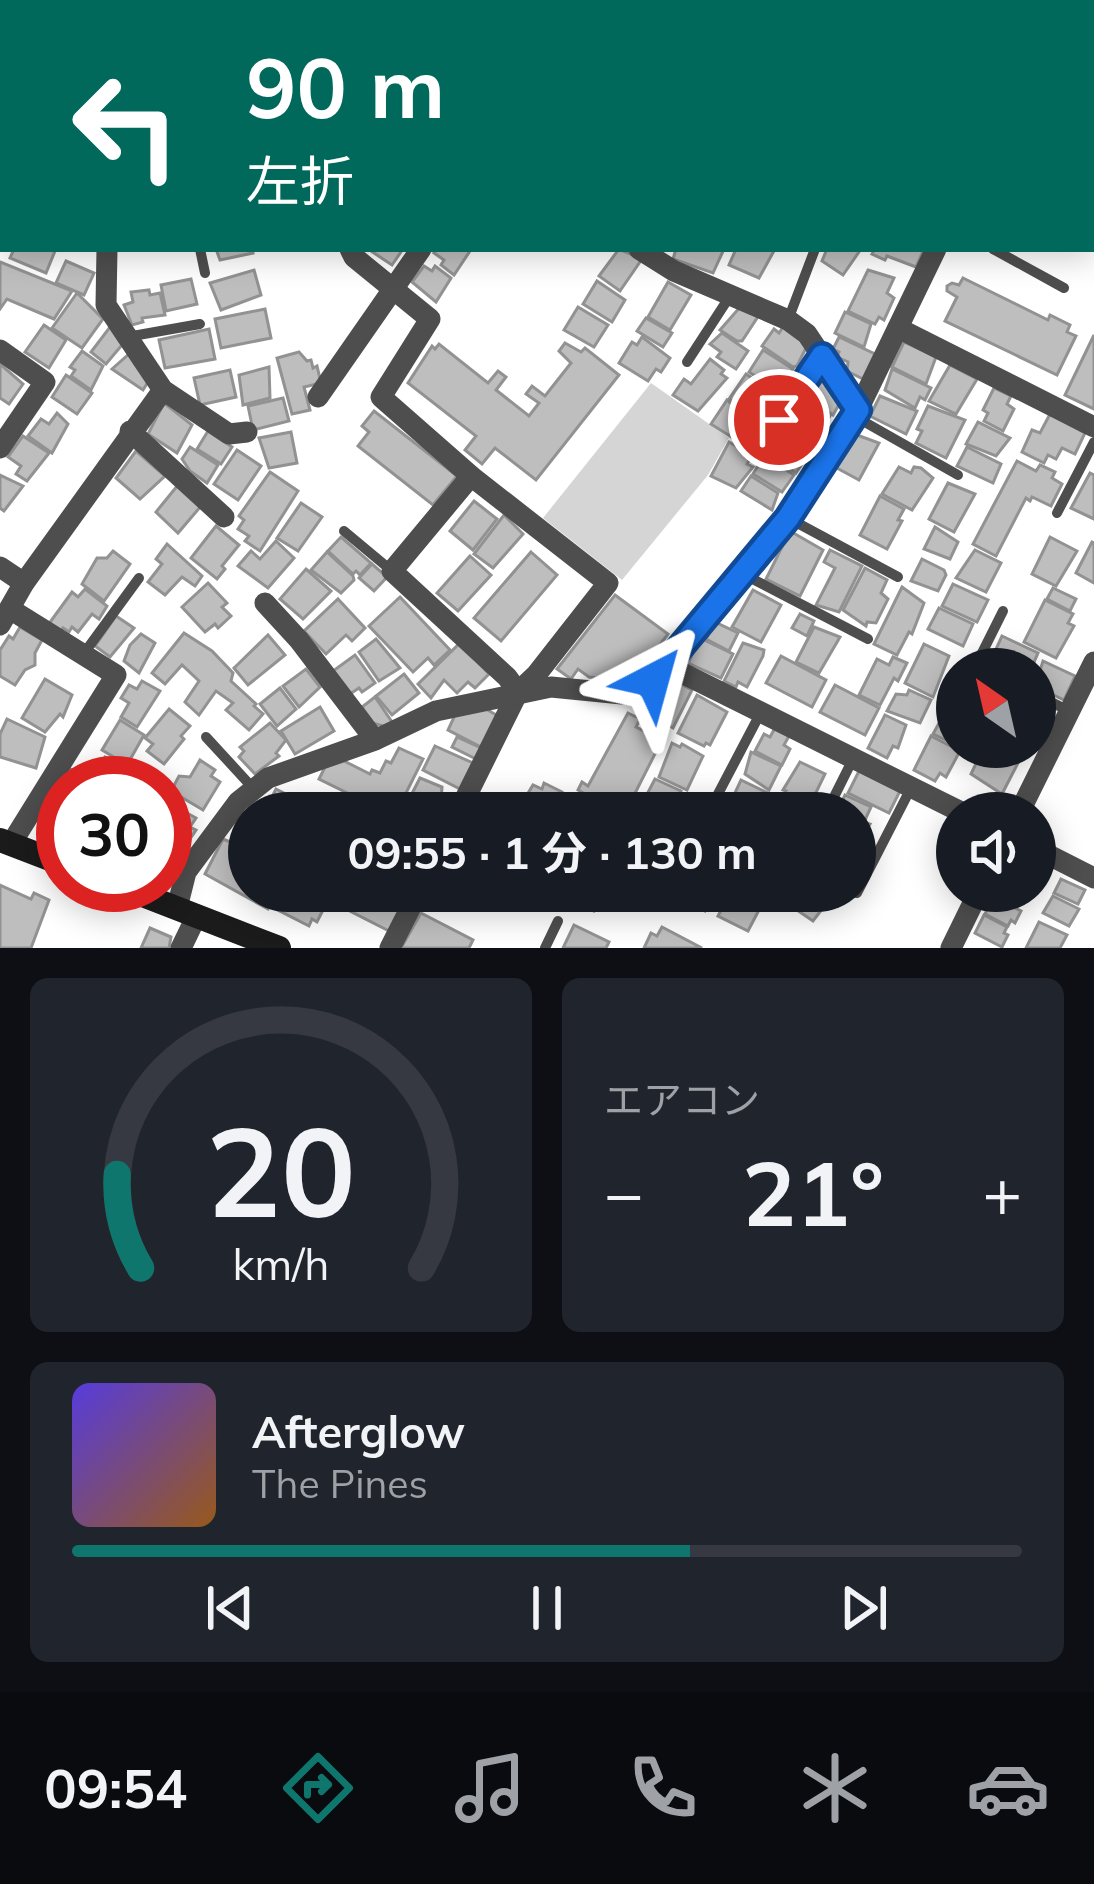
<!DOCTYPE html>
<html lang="ja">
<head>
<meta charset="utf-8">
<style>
	:root { --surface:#171b24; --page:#20242c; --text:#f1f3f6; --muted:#9ea1a6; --line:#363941; --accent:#0f766e }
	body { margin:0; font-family:Mulish,"Noto Sans JP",sans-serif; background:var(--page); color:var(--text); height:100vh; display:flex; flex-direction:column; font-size:45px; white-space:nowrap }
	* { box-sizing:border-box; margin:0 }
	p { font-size:39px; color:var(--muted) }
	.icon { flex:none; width:66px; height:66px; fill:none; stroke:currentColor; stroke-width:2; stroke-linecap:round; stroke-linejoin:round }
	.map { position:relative; height:948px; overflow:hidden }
	.side { display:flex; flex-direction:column; gap:30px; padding:30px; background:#0d0f14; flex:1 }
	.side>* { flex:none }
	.banner { position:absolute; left:0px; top:0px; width:1095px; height:252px; box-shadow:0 6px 30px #0003; background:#00695c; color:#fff; overflow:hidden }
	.needle { width:78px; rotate:326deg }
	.controls { position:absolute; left:936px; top:648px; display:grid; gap:24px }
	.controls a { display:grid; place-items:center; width:120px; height:120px; border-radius:50%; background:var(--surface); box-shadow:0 6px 30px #0003; font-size:60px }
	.speed { position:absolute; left:36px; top:756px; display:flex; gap:24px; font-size:60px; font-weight:700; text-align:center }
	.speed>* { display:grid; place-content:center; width:156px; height:156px; border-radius:50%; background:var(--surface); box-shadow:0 6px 30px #0003; line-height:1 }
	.speed .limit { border:18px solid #d22; background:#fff; color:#111 }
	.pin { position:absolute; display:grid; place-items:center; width:102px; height:102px; color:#fff; margin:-51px; border:6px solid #fff; border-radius:50%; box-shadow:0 3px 12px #0007 }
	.me { position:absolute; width:132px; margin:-66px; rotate:39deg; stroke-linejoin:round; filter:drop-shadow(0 0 9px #0008) }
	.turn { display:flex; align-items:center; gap:42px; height:252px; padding:0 48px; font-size:54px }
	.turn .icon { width:156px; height:156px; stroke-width:2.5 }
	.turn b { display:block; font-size:84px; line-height:102px }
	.big { font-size:90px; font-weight:700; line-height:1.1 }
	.side .card { flex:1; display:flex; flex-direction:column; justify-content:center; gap:18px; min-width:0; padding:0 42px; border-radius:18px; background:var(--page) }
	.side .dial { align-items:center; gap:0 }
	.dial svg { height:312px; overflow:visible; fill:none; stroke:var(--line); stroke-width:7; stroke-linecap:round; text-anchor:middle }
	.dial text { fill:var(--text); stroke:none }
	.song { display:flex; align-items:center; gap:36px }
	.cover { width:144px; height:144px; border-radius:18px; background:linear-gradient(135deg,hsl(250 70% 55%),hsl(30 70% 35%)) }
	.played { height:12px; border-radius:6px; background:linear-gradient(90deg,var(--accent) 65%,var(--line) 65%) }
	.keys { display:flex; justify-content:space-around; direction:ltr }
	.heat { display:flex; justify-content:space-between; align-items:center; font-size:66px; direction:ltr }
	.side .tiles { flex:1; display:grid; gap:30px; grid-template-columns:1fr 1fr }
	.card:last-child { grid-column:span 2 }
	.trip { position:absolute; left:228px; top:792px; width:648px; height:120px; border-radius:60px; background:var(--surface); box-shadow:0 6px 30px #0003; font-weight:700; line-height:120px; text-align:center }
	.menu { display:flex; height:192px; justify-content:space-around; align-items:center; background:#090b0e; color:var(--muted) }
	.menu .icon { width:84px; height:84px }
	.menu .selected { color:var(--accent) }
	.menu b { font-size:54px; color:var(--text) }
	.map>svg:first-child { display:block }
	.green { fill:#d5d5d5 }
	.building { fill:#bebebe; stroke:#929292; stroke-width:3 }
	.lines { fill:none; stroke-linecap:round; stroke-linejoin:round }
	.lane { stroke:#4e4e4e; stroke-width:10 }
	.street { stroke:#4e4e4e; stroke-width:21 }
	.secondary { stroke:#1b1b1b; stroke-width:24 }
	.route-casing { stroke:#114b97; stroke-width:30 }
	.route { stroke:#1a73e8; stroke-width:21 }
</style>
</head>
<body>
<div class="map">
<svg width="1094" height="948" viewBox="0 0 1094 948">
	<rect width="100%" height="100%" fill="#fff"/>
	<path class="green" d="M651 383 729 438 708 475 622 580 543 518Z"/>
	<g class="building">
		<path d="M0 0 68 3H3L2 90Z"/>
		<path d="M90 0H169L172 3H86Z"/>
		<path d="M14 249H51L55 251 46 273 10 258Z"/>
		<path d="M216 249H252L253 253 220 260Z"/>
		<path d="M368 249H403L392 265Z"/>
		<path d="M437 249H467L470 251 454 275 441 265 444 260 434 253Z"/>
		<path d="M619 249 642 259 620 291 599 276Z"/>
		<path d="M676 249H724L713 273 673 259Z"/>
		<path d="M736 249H775L759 278 729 265Z"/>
		<path d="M827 249H861L843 275 822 261Z"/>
		<path d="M875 249H924L916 267 887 256 885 260 872 254Z"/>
		<path d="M66 261 94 273 84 295 56 283Z"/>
		<path d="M0 262 72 291 54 319 7 299 0 309Z"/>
		<path d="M424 266 432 271 435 266 451 278 436 302 412 282Z"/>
		<path d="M254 270 261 295 221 310 210 283Z"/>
		<path d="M868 270 894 278 887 293 894 298 884 320 879 317 875 324 848 311Z"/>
		<path d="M963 278 1048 320 1050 315 1070 325 1067 332 1076 336 1057 375 945 321 957 297 947 291V286L952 283 959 285Z"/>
		<path d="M191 279 197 304 166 311 161 285Z"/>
		<path d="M597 281 625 300 612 322 583 304Z"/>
		<path d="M668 282 691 295 670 330 648 317Z"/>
		<path d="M149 290 150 295 160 293 165 315 142 318 143 322 132 325 124 305 133 302 131 292Z"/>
		<path d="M77 293 103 319 82 348 52 328Z"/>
		<path d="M741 306 759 315 742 341H737L720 330Z"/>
		<path d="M578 307 608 325 594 347 564 330Z"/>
		<path d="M265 309 271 338 221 348 215 319Z"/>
		<path d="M845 312 871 324 864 347 835 333Z"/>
		<path d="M646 318 672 333 663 347 637 331Z"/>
		<path d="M44 325 66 340 49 368 25 352Z"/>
		<path d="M110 327 122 345 106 364 91 352Z"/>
		<path d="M783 327 808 344 797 366 793 367 762 346 774 329 779 333Z"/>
		<path d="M209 329 215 359 165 368 159 340Z"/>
		<path d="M722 333 748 351 736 369 717 357 721 352 710 344Z"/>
		<path d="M1094 335V409L1065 395Z"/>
		<path d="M642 337 670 358 661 372 656 369 648 381 619 363 632 342 637 345Z"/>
		<path d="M839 337 875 354 863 379 847 371 848 362 837 357 839 352 833 349Z"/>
		<path d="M904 342 936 357 926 384 892 367Z"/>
		<path d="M565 343 581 352 585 348 619 375 536 480 495 448 482 464 465 450 476 436 408 383 432 346 435 349 439 344 488 383 498 371 506 377 496 390 529 416 539 403 526 394 532 386 545 396 571 363 559 351Z"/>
		<path d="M763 350 793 369 778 391 749 372Z"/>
		<path d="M82 351 103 366 91 390 71 376 75 370 70 367Z"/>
		<path d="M299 352 307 361 311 360 313 368 317 366 321 383 304 387 310 410 292 414 277 358Z"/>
		<path d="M129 354 148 382 143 390 112 369Z"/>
		<path d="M710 359 724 370 721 374 727 378 698 411 673 395 684 379 691 384Z"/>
		<path d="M0 364 23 384 9 404 0 398Z"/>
		<path d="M950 365 977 379 956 414 929 401Z"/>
		<path d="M269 367 270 398 243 405 239 375Z"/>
		<path d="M892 369 931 388 925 400 920 397 915 408 885 390Z"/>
		<path d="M230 370 236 397 200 405 194 378Z"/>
		<path d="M818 373 834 384 840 393 837 398 841 401 833 415 803 395Z"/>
		<path d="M746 374 770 390 754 415 729 399Z"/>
		<path d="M66 375 92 393 77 414 52 397Z"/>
		<path d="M994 388 1011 396 1007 404 1014 409 1003 431 984 421 988 413 983 410Z"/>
		<path d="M880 396 917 411 906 434 870 416Z"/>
		<path d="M283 398 289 421 253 430 248 406Z"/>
		<path d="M804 399 830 416 817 437 791 419Z"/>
		<path d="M727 400 750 419 745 427 753 432 744 445 711 424Z"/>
		<path d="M164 403 192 425 177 453 148 434Z"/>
		<path d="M928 406 965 420 946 458 916 443 922 431 917 429Z"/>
		<path d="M374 411 457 476 433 505 358 446 369 432 362 426Z"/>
		<path d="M57 413 68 424 52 453 28 436 41 419 49 424Z"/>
		<path d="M1050 414 1085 433 1075 454 1062 448 1056 459 1048 455 1044 463 1022 452 1032 430 1040 433Z"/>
		<path d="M790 421 817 439 806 454 780 437Z"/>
		<path d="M978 422 1010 438 996 456 966 444Z"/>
		<path d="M208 431 232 447 221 464 197 449Z"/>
		<path d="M291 432 297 463 269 468 259 438Z"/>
		<path d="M857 435 879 443 859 480 835 467Z"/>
		<path d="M23 436 49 453 27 481 16 474 21 466 8 457Z"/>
		<path d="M779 440 806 458 796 473 771 457Z"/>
		<path d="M729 442 752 455 747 464 753 467 736 488 711 476Z"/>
		<path d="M190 447 218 465 207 483 190 471 182 459Z"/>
		<path d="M967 447 1001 464 993 483 957 466Z"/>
		<path d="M237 450 261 466 238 500 214 484Z"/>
		<path d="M136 451 165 476 140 499 116 478Z"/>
		<path d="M764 456 794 475 782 492 753 474Z"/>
		<path d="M1017 461 1036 471 1040 465 1055 472 1052 478 1062 484 1051 506 1032 497 1030 501 1026 498 996 556 973 544Z"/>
		<path d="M899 467 911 473 914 467 921 468 933 478 912 510 882 494Z"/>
		<path d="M270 472 298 491 260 551 245 541 249 536 238 529 244 520 239 516Z"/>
		<path d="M1090 473 1094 475V519L1071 508Z"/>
		<path d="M0 475 23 486 4 511 0 508Z"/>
		<path d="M751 476 778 493 772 510 741 491Z"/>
		<path d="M948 483 975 494 954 532 929 519Z"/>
		<path d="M178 485 201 506 178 533 156 512Z"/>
		<path d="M880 496 904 509 898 520 902 521 887 549 860 535Z"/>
		<path d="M474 501 497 519 473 550 450 531Z"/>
		<path d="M301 503 322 517 298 551 277 538Z"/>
		<path d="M504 515 523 534 493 568 474 554Z"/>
		<path d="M216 526 239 545 222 566 225 569 217 579 191 558Z"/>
		<path d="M935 527 958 542 950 559 924 549Z"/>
		<path d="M790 531 823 550 800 596 766 579Z"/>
		<path d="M341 537 371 563 360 575 356 571 353 574 328 551Z"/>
		<path d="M1050 537 1077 551 1056 586 1032 574Z"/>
		<path d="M276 541 294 558 268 588 238 566 251 551 260 559Z"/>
		<path d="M1092 542 1094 543V583L1076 573Z"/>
		<path d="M167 544 202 576 195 586 182 577 165 595 148 582 162 564 156 559Z"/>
		<path d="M830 550 862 566 839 612 816 605 835 568 824 562Z"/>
		<path d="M975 550 1001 563 986 592 956 578Z"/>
		<path d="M113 551 130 564 104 601 82 584 97 558H107Z"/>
		<path d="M327 552 353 576 354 580 341 593 311 570Z"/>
		<path d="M531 552 557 575 501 641 474 618Z"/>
		<path d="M470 556 491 575 458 611 437 593Z"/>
		<path d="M922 559 944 570 946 575 938 591 911 581Z"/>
		<path d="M372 564 387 577 374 591 359 578Z"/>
		<path d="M865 568 887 580 881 593 888 599 876 623 867 622 866 626 843 610Z"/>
		<path d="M306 569 331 591 303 619 280 599Z"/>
		<path d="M208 583 227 603 222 607 231 616 218 628 215 624 205 632 182 607Z"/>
		<path d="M953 584 988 600 977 622 942 606Z"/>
		<path d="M902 587 924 603 912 634 909 632 897 655 874 644Z"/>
		<path d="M1053 588 1076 599 1070 611 1047 599Z"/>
		<path d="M85 589 107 606 99 619 92 614 78 632 72 627 69 632 63 628 60 634 48 625 72 592 78 597Z"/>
		<path d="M753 590 781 605 761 642 732 627Z"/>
		<path d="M615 595 668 634 636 677 632 674 624 685 617 680 589 677 578 669 571 679 557 669Z"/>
		<path d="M400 597 450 650 434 665 428 658 413 672 369 626Z"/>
		<path d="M338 599 365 628 352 641 346 635 326 654 304 631Z"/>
		<path d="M1045 600 1073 614 1068 623 1074 626 1056 658 1024 642Z"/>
		<path d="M939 608 973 624 963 646 928 629Z"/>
		<path d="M800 614 814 621 807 636 792 628Z"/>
		<path d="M116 616 134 628 110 657 95 646Z"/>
		<path d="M715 622 738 633 729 651 706 639Z"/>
		<path d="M20 627 42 640 35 653V665L25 670 15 685 0 676V650L9 636 13 639Z"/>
		<path d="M814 627 840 637 819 673 796 662Z"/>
		<path d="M184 633 212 651 233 673 231 681 256 704 254 706 263 714 249 730 226 710 233 703 216 691 199 715 185 702 199 681 182 665 165 684 152 673Z"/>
		<path d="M141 634 155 643 139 673 124 661 130 645Z"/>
		<path d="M268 635 285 655 248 685 234 668Z"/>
		<path d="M1002 636 1038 653 1031 669H1015L992 658Z"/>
		<path d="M700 638 733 654 721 678 688 663Z"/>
		<path d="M376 639 400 668 379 681 359 652Z"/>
		<path d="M460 643 489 674 475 688 468 682 457 693 444 680 431 698 418 684Z"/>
		<path d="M743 643 764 650 763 656 747 687 738 682 736 687 724 681Z"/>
		<path d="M924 644 949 656 933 697 905 683Z"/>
		<path d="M355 655 375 683 362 692 359 688 350 694 333 671Z"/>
		<path d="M781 656 826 680 812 707 766 683Z"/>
		<path d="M893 657 907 663 898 681 894 678 880 705 859 695 877 659 889 665Z"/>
		<path d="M1043 661 1075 676 1064 700 1035 686Z"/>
		<path d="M306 669 320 687 299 707 283 686Z"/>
		<path d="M404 674 419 693 392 715 376 696Z"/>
		<path d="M668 677 692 690 673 728 666 724 668 719 651 710Z"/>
		<path d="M45 679 72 695 63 717 60 714 45 732 22 718Z"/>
		<path d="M142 681 160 691 137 727 121 717 129 703 121 698 129 685 137 689Z"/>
		<path d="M835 685 879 708 865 735 820 712Z"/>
		<path d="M280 688 296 709 277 726 260 704Z"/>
		<path d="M909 690 931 700 920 723 887 711 896 694 907 695Z"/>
		<path d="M697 695 727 712 710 745 706 743 704 746 678 733Z"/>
		<path d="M375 697 392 722 386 727 373 723 362 707Z"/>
		<path d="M320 707 334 731 295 754 281 731Z"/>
		<path d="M169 709 190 726 181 736 184 739 164 764 147 751 153 744 145 738Z"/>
		<path d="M486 709 498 716 481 747 448 730 455 715Z"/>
		<path d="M955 712 957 741 952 738 950 742 933 734 944 714 952 718Z"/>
		<path d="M628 713 640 719 636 727 662 740 625 813H575L585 794 578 790 582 782 588 786Z"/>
		<path d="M885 715 906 725 898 748 893 746 887 758 868 748Z"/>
		<path d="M7 719 45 737 36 768 0 757V734Z"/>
		<path d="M120 720 144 735 127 765 102 750Z"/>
		<path d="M270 723 286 740 276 753 279 756 255 774 239 757 244 751 240 747Z"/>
		<path d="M775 728 789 736 784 745 790 749 782 765 755 751 764 734 770 737Z"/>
		<path d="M931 736 960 751 946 777 940 773 935 781 914 770Z"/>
		<path d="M457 737 481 748 476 759 452 747Z"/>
		<path d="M672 743 680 747 682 744 703 756 687 790 659 777Z"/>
		<path d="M435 746 473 763 460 789 423 770Z"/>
		<path d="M984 747H1020L1014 758 1019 761 1002 794 971 774Z"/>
		<path d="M399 748 423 759 396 813H388L319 779 325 767 344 761 370 774 372 770 380 773 386 761 391 763Z"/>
		<path d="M751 752 781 766 769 790 745 774Z"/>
		<path d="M105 757 132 773 126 783H87Z"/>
		<path d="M200 760 215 770 211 776 220 782 203 810 171 791 179 776 190 777Z"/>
		<path d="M800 762 825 774 806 813 780 803 786 791 783 790Z"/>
		<path d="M67 767 75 772 72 778 80 783H63L62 813 45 802Z"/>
		<path d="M859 771 900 791 889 813 848 793Z"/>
		<path d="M420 778 442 787 441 802 435 813H402Z"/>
		<path d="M655 779 681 791 679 797 684 800 678 813 645 798Z"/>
		<path d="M741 780 768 793 762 813 739 807 743 799 734 795Z"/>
		<path d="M544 783 562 792 555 813H516L533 785 542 789Z"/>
		<path d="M276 789 317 810 315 813H264Z"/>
		<path d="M845 795 871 807 864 822 870 824 855 849V813H837Z"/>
		<path d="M335 799 362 813H321L326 803 331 806Z"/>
		<path d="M174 806 196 818 190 827 196 830 171 867 165 864V821Z"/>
		<path d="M233 838 249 846V891H277L268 909 205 874 223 839 230 842Z"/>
		<path d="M1061 879 1085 890 1078 904 1054 893Z"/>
		<path d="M0 885 31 899 34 893 49 900 31 948H0Z"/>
		<path d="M280 891H394L399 893 394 901 402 905 391 932 328 900 317 922 312 919 309 926 272 907Z"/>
		<path d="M576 891H608L594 911 571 900Z"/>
		<path d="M677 891H714L715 895 705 911 674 896Z"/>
		<path d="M731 891H760L771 897 765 910 760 908 748 931 718 916Z"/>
		<path d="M798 891H836L813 921 791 906Z"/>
		<path d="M1053 896 1079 909 1069 926 1043 913Z"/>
		<path d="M993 897 1021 911 1015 923 1011 920 1008 926 985 914Z"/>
		<path d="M421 913 473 940 469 948H401Z"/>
		<path d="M984 915 1007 927 1004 933 1008 935 1002 947 975 933Z"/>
		<path d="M1039 922 1067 935 1060 948H1026Z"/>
		<path d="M574 925 609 942 606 948H563Z"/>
		<path d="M662 927 702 948H644L651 933 657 936Z"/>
		<path d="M150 928 171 937 169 948H141Z"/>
	</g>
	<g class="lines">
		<g class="lane">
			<path d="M1092 149 1094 151"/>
			<path d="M200 249 205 273"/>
			<path d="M993 249 1064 288"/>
			<path d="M788 320 815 249"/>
			<path d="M127 337 200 324"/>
			<path d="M687 362 730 296"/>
			<path d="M854 416 958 475"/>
			<path d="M757 452 822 355"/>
			<path d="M1057 513 1094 442"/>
			<path d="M788 518 898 577"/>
			<path d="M344 531 392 571"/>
			<path d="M743 574 868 639"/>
			<path d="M82 656 139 578"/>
			<path d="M984 669 976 665 1003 611"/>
			<path d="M1035 694 1069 711"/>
			<path d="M206 737 253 788"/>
			<path d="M708 813 761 712"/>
			<path d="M826 813 853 759"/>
			<path d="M857 893 911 788"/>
			<path d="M784 896 787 891"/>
			<path d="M545 948 558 921"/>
		</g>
		<g class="street">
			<path d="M302 0 305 3"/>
			<path d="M1073 3 1075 0"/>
			<path d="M0 186H3"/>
			<path d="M0 215 3 209"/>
			<path d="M107 249 106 305 163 390 229 434 247 432"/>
			<path d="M350 249 354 257 430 319 381 397 471 476 608 583 536 675 518 692 458 813"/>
			<path d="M639 249 674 271 788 320 807 334 858 410"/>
			<path d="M898 328 1094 427"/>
			<path d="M0 350 45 382 0 448"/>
			<path d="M318 397 421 249"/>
			<path d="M130 431 224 517"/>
			<path d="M471 476 392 571 507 677 518 692"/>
			<path d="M0 567 24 583"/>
			<path d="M265 603 299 640 375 740"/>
			<path d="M10 609 116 675 11 844"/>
			<path d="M0 625 24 583 163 390"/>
			<path d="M666 665 963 813"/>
			<path d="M1019 813 1094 662"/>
			<path d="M1035 848 1094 878"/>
			<path d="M177 908 186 872 238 802 268 778 375 740 436 711 551 687 622 694 653 681 788 518 858 410 936 249"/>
			<path d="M181 948 197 915"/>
			<path d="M390 948 419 891"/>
			<path d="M951 948 979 891"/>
		</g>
		<g class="secondary">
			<path d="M599 3 614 0"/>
			<path d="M0 114H3"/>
			<path d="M0 840 63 864"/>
			<path d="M117 885 279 948"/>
		</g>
	</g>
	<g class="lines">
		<g class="route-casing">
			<path id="route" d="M653 680 788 518 858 410 822 356 779 420"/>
		</g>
		<use href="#route" class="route"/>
	</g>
</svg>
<div class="controls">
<a><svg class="needle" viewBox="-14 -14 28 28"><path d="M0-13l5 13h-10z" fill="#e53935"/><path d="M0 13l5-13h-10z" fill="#9ea1a6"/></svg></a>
<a><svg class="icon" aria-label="sound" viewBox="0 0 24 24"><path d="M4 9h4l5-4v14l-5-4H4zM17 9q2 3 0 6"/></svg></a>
</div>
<div class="speed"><div class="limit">30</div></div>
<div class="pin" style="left:779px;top:420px;background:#d93025"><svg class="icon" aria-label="arrive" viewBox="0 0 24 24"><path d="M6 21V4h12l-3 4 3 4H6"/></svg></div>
<svg class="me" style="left:653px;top:680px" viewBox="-20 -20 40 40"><path d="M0-17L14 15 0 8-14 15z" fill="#1a73e8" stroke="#fff" stroke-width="4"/></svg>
<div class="trip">09:55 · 1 分 · 130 m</div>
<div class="banner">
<div class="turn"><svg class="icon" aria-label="left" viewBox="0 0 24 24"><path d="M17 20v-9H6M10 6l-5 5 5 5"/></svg><div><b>90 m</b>左折</div></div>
</div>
</div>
<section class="side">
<div class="tiles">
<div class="card dial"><svg viewBox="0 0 100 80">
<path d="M14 69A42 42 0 1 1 86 69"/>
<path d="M14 69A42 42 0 0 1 8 45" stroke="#0f766e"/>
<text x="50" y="56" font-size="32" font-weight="700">20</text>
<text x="50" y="72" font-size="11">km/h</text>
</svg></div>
<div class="card"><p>エアコン</p>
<div class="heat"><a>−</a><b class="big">21°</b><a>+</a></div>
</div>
<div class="card">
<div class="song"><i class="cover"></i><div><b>Afterglow</b><p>The Pines</p></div></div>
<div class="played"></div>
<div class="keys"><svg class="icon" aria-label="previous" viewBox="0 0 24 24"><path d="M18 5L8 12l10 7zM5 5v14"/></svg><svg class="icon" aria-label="pause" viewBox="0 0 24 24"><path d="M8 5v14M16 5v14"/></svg><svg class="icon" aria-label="next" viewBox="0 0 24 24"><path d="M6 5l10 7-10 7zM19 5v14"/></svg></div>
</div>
</div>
</section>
<nav class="menu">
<b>09:54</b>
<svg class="icon selected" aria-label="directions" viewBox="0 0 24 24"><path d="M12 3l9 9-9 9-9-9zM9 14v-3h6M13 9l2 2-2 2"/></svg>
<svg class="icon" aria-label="music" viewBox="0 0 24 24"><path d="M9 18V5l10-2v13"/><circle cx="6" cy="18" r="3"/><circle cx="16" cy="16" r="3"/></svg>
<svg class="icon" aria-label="phone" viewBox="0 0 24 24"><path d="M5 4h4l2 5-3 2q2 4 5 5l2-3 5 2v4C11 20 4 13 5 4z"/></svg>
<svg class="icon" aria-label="climate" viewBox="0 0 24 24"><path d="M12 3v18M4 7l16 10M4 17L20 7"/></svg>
<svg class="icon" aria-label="car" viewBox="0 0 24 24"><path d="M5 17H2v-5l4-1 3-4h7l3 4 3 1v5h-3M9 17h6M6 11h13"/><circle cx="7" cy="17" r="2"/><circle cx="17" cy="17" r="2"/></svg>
</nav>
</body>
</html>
